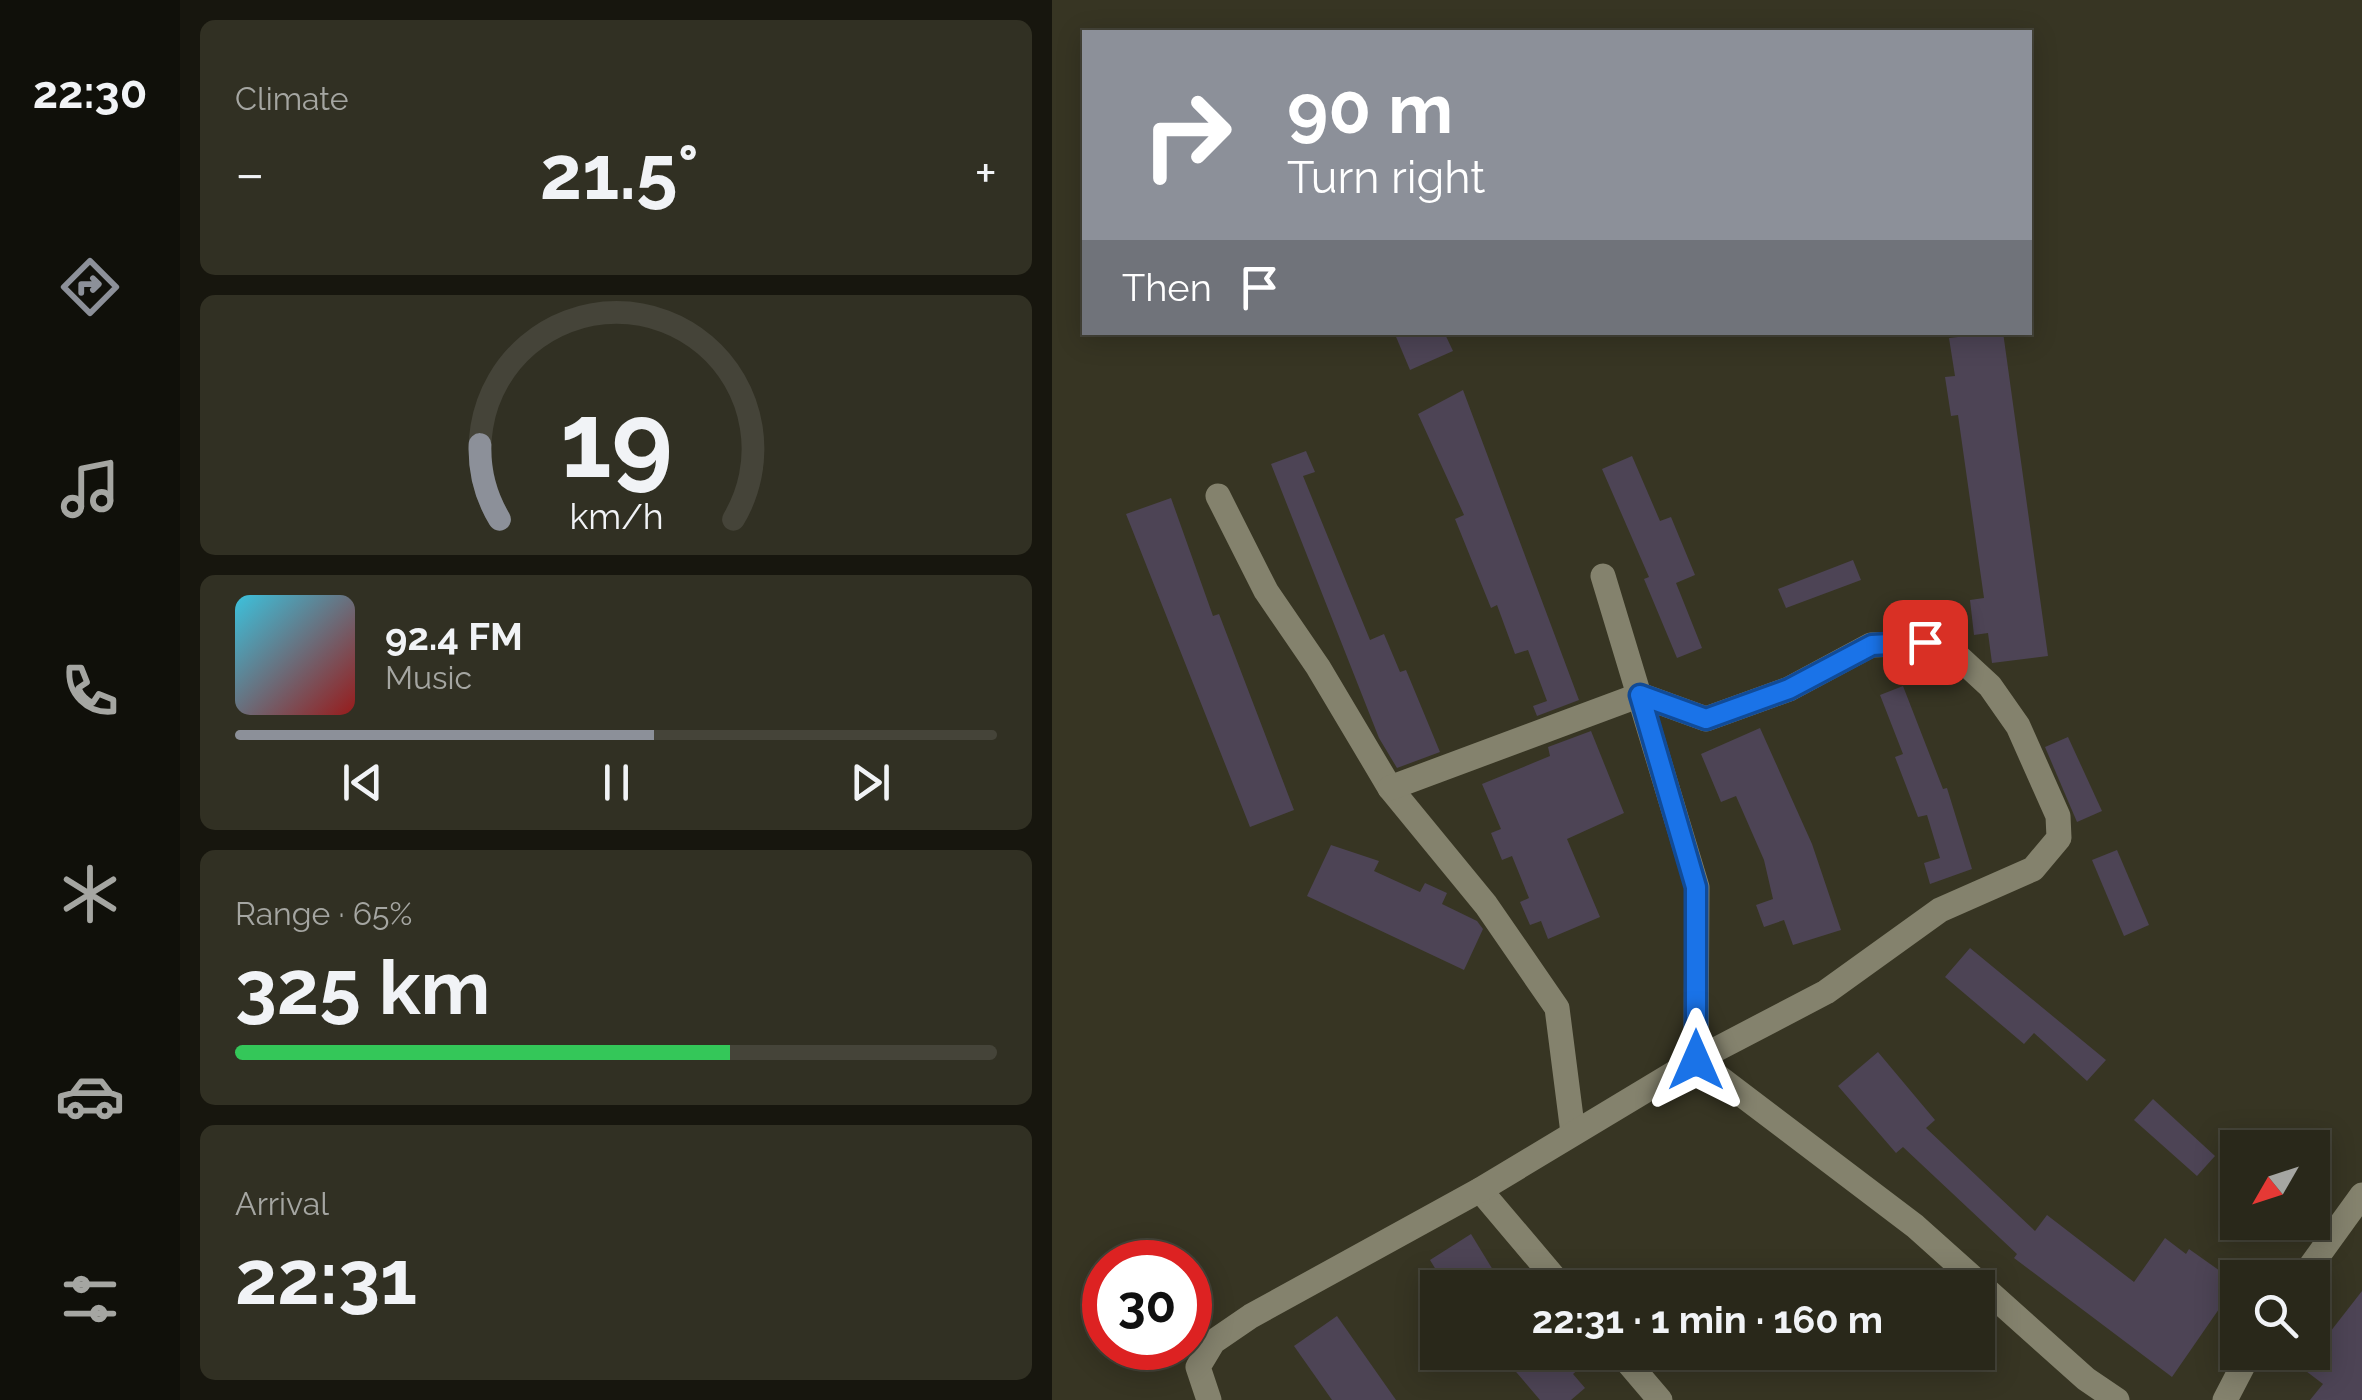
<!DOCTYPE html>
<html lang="en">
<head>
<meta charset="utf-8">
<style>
	:root { --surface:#29281a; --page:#313023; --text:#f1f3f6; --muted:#a5a6a2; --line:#454439; --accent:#8c9099 }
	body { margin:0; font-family:Raleway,sans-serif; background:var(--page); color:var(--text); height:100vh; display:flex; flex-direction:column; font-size:38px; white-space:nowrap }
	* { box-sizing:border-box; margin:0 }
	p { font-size:32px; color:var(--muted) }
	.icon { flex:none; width:55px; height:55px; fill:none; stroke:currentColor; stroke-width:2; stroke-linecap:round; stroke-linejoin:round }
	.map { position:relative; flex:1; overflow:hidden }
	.drawer { display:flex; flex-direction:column; gap:20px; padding:20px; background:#17160e; width:872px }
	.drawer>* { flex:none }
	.hud { position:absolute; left:30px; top:30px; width:950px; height:305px; border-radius:0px; box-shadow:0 5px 25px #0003,0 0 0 2px var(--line); background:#8c9099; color:#fff; overflow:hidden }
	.needle { width:65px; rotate:231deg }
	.fabs { position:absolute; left:1168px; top:1130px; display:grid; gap:20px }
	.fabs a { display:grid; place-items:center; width:110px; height:110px; border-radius:0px; background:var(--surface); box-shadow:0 5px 25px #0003,0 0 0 2px var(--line); font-size:50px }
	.speed { position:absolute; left:30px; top:1240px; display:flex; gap:20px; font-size:50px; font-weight:700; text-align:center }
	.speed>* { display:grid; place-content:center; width:130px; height:130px; border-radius:50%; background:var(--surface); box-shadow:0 5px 25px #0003,0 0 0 2px var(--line); line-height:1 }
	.speed .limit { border:15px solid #d22; background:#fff; color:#111 }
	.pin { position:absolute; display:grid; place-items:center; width:85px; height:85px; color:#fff; margin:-42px; border-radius:20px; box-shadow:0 5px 15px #0006 }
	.me { position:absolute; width:110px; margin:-55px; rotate:0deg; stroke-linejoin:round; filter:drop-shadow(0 0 8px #0008) }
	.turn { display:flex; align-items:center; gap:35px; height:210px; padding:0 40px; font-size:45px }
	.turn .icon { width:130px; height:130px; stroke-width:2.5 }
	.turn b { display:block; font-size:70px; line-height:85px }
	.then { display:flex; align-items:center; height:95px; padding:0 40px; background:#0003; gap:20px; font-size:38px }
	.big { font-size:75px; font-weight:700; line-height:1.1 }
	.drawer .card { flex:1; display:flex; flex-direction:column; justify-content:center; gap:15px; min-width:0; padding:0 35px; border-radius:15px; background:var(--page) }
	.drawer .dial { align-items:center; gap:0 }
	.dial svg { height:260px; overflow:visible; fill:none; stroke:var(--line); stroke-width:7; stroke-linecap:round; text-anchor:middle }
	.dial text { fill:var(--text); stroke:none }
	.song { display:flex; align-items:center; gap:30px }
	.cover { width:120px; height:120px; border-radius:15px; background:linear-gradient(135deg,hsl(190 70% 55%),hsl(0 70% 35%)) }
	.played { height:10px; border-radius:5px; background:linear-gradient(90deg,var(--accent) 55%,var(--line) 55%) }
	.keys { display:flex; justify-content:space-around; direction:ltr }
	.heat { display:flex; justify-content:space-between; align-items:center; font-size:55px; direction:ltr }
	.charge { height:15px; border-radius:8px; background:linear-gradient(90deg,#34c759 65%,var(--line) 0) }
	.trip { position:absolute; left:368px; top:1270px; width:575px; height:100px; border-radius:0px; background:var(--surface); box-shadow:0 5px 25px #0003,0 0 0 2px var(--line); font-weight:700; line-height:100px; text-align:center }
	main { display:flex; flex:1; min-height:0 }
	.tab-bar { display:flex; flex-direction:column; width:180px; justify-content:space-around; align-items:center; background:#10100a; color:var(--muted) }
	.tab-bar .icon { width:70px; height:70px }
	.tab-bar .on { color:var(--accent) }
	.tab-bar b { font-size:45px; color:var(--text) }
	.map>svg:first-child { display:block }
	.building { fill:#4d4455 }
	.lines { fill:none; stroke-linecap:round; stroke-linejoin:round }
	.street { stroke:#84826d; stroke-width:25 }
	.route-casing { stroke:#114b97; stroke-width:25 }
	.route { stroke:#1a73e8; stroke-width:18 }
</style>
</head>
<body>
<main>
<nav class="tab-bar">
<b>22:30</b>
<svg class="icon on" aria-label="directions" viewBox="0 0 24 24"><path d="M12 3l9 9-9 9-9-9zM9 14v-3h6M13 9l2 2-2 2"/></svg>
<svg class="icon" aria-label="music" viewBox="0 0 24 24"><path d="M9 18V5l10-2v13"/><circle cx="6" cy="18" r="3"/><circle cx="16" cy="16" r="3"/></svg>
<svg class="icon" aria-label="phone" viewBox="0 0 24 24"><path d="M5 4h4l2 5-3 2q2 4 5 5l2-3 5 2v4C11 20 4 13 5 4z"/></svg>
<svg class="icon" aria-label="climate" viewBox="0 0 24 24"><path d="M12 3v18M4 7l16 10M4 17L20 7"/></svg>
<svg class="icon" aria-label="car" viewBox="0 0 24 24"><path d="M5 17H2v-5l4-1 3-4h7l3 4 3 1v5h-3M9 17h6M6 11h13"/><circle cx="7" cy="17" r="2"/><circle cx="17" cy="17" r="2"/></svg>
<svg class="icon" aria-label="filters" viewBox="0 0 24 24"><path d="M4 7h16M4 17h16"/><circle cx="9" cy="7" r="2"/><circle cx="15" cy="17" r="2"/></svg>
</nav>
<section class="drawer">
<div class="card"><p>Climate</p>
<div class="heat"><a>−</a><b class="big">21.5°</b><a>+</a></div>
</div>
<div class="card dial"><svg viewBox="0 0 100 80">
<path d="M14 69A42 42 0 1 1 86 69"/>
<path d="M14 69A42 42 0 0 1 8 46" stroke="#8c9099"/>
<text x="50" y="56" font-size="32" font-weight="700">19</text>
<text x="50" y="72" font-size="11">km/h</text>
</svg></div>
<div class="card">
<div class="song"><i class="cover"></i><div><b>92.4 FM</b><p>Music</p></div></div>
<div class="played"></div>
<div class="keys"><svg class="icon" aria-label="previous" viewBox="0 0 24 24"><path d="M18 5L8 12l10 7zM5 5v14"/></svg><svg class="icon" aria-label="pause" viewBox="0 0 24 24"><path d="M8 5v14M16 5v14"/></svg><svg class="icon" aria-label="next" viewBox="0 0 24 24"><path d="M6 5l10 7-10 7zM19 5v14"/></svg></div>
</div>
<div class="card"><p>Range · 65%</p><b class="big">325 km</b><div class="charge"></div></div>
<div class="card"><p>Arrival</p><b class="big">22:31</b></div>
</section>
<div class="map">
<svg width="1310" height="1400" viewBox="0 0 1310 1400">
	<rect width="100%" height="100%" fill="#373523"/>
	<g class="building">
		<path d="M342 332H392L401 351 358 370Z"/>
		<path d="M951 332 996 656 940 663 936 633 922 635 918 600 932 598 906 415 899 416 893 377 903 376 897 338Z"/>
		<path d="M411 390 527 700 485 716 481 706 495 701 476 650 463 654 445 605 439 608 403 519 412 515 366 414Z"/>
		<path d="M254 451 263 472 251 476 318 640 332 634 348 672 354 670 388 752 345 768 327 738 219 464Z"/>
		<path d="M580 456 608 521 619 517 643 575 624 583 650 648 625 658 592 579 597 577 550 469Z"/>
		<path d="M119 498 161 616 167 614 242 810 198 827 74 514Z"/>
		<path d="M801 560 809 580 734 608 726 589Z"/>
		<path d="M851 686 891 789 895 788 920 869 878 884 872 863 888 858 875 815 866 817 843 757 851 754 828 695Z"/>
		<path d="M708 728 760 844 789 930 741 945 732 920 712 927 704 905 721 899 712 860 684 796 669 802 649 754Z"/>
		<path d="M539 731 572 813 515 839 548 917 496 939 489 921 478 925 468 902 477 898 460 856 450 860 439 833 449 829 430 784 498 756 496 747Z"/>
		<path d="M1016 737 1050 811 1025 822 993 747Z"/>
		<path d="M279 845 327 861 322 871 368 892 373 883 395 893 390 904 425 921 431 929 412 970 255 896Z"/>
		<path d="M1065 850 1097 925 1072 936 1040 860Z"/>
		<path d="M918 948 1054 1060 1035 1081 982 1033 972 1044 893 977Z"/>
		<path d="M826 1052 883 1120 874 1128 983 1231 995 1215 1082 1282 1113 1238 1134 1254 1137 1249 1185 1283 1120 1377 962 1258 965 1254 851 1147 844 1153 786 1086Z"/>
		<path d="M1101 1099 1163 1156 1145 1176 1082 1120Z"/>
		<path d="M419 1234 452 1288H395L378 1260Z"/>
		<path d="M1310 1291V1400H1258L1271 1384 1250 1368Z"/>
		<path d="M285 1316 344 1400H280L242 1346Z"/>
		<path d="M474 1352H515L528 1368 521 1374 533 1388 519 1400H488L459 1366Z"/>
	</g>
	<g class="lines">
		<g class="street">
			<path d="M166 496 214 591 266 667 338 788 434 905 505 1008 521 1133"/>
			<path d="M551 576 645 887 644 1060"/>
			<path d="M644 1060 863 1226 1034 1379 1065 1400"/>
			<path d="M428 1190 511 1288"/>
			<path d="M1250 1278 1310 1195"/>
			<path d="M567 1352 608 1400"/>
			<path d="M157 1400 146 1367 161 1342 199 1316 428 1190 644 1060 774 992 888 910 981 869 1007 838 1006 816 966 726 938 686 899 650 873 643 819 645 737 689 654 719 588 695 338 788"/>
			<path d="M1173 1400 1198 1352"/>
		</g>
	</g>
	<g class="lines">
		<g class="route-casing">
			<path id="route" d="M644 1060V887L588 695 654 719 737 689 820 645 873 642"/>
		</g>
		<use href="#route" class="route"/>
	</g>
</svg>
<div class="fabs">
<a><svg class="needle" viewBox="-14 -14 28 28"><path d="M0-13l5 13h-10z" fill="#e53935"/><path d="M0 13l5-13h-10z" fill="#a5a6a2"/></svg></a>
<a><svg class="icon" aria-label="search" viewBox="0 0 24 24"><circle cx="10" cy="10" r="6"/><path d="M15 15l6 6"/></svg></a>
</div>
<div class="speed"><div class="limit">30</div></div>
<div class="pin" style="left:873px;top:642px;background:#d93025"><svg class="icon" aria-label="arrive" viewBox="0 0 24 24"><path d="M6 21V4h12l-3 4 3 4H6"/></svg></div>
<svg class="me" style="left:644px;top:1060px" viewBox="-20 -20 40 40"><path d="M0-17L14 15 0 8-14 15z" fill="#1a73e8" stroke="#fff" stroke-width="4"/></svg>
<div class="trip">22:31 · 1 min · 160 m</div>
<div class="hud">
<div class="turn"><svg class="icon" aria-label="right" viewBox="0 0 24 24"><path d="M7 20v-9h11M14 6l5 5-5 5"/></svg><div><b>90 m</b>Turn right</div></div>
<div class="then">Then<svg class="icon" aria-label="arrive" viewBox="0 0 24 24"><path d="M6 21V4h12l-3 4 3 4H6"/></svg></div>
</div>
</div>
</main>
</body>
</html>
